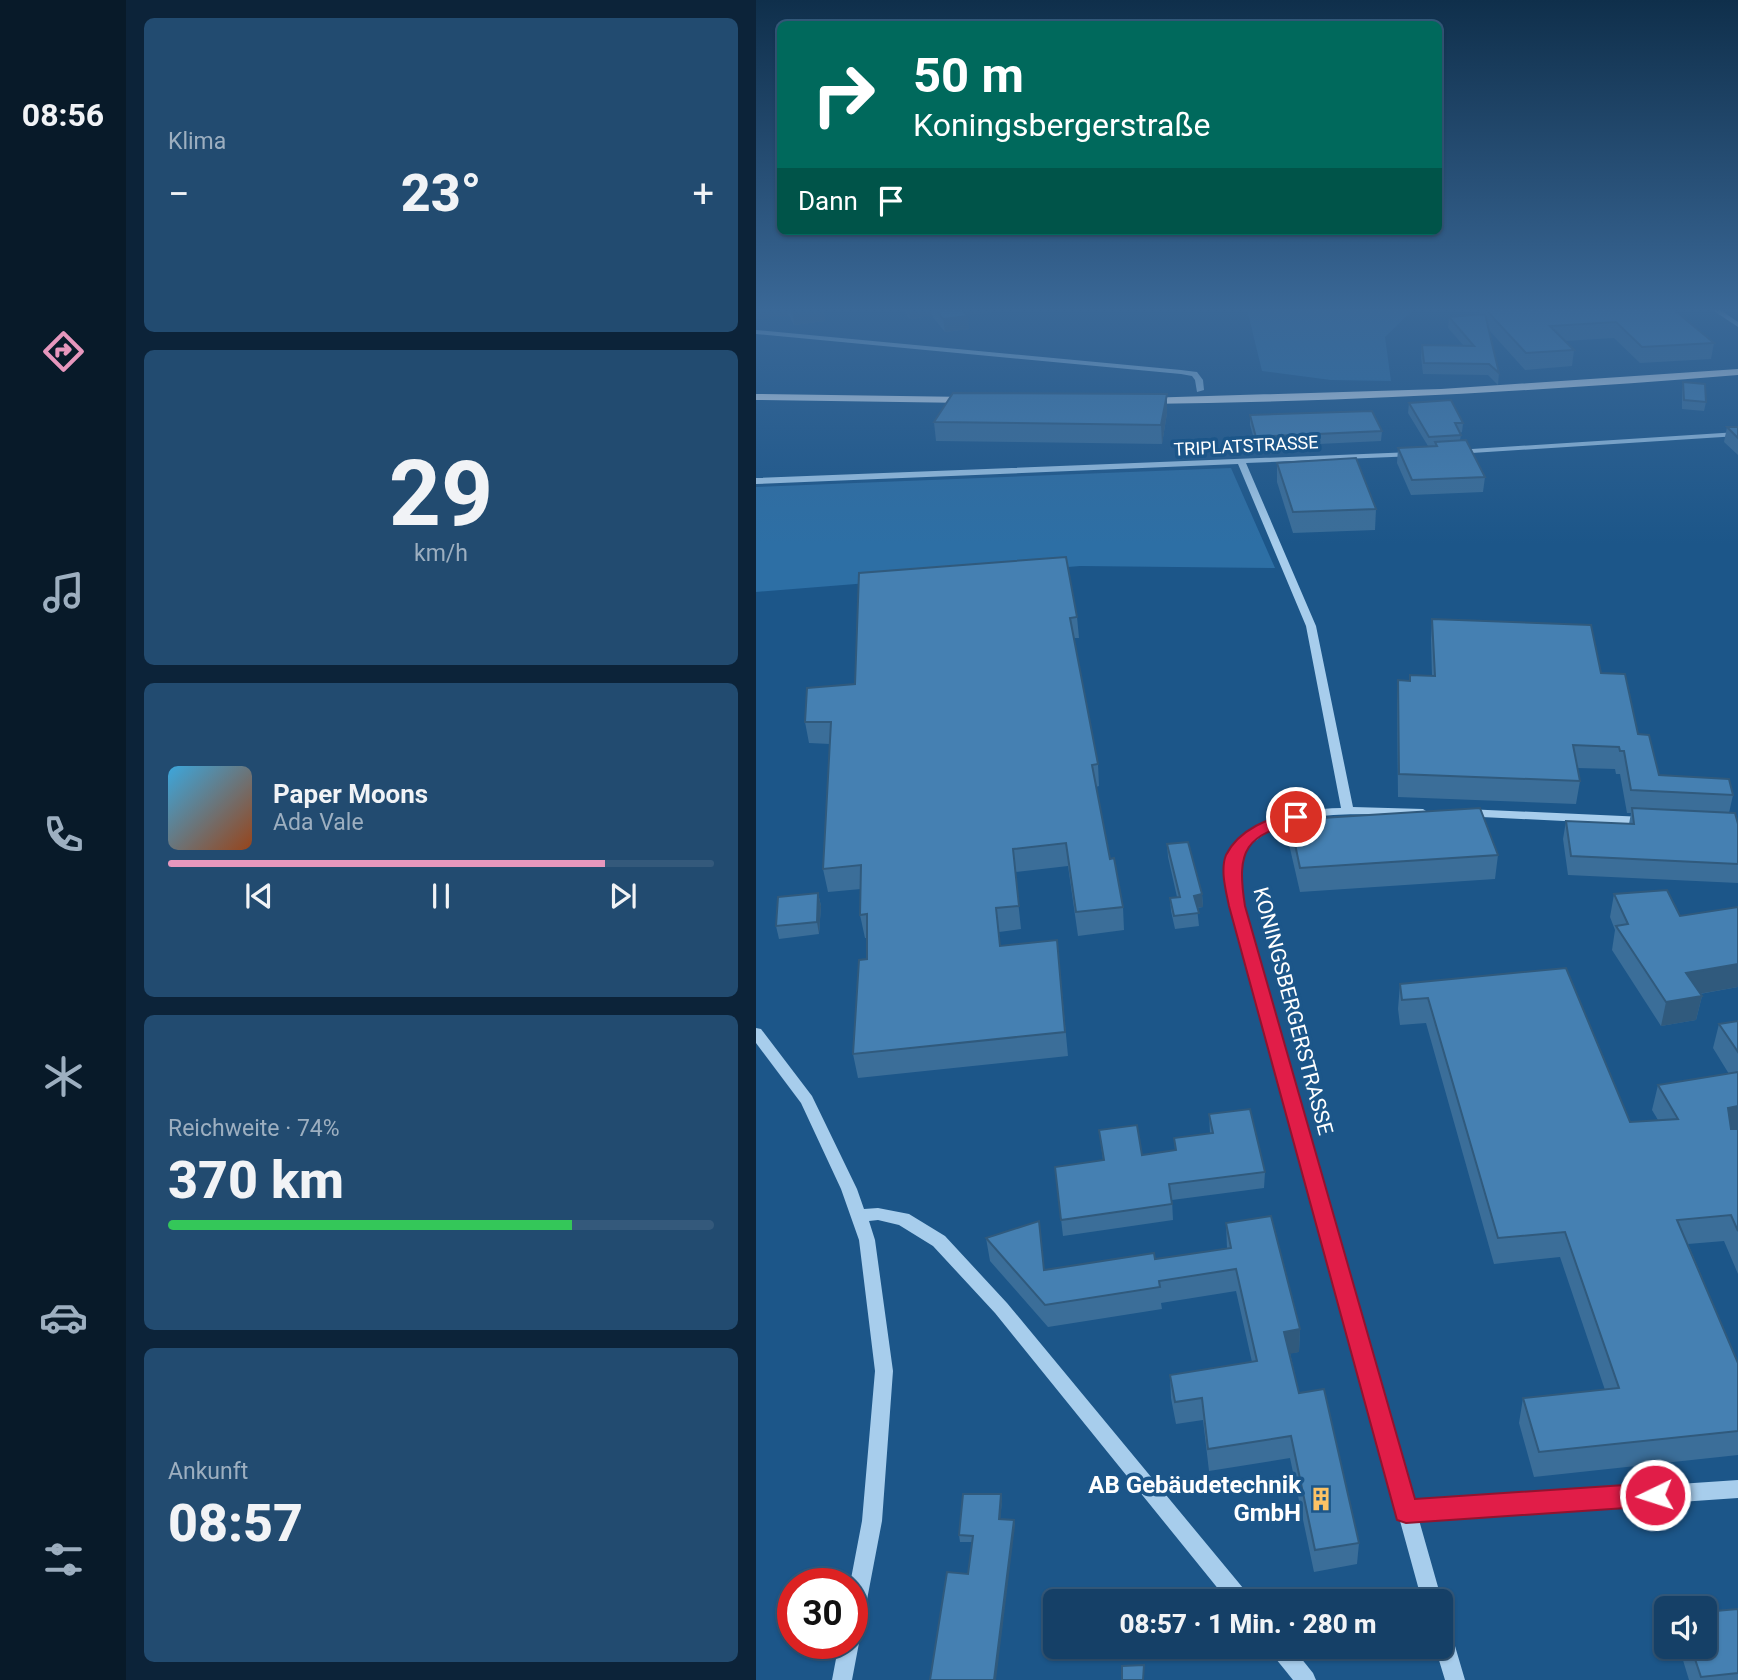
<!DOCTYPE html>
<html lang="de">
<head>
<meta charset="utf-8">
<style>
	:root { --surface:#154067; --page:#224b70; --text:#f1f3f6; --muted:#9dafc0; --line:#34597b; --accent:#e797bd }
	body { margin:0; font-family:Roboto,sans-serif; background:var(--page); color:var(--text); height:100vh; display:flex; flex-direction:column; font-size:26px; white-space:nowrap }
	* { box-sizing:border-box; margin:0 }
	p { font-size:23px; color:var(--muted) }
	.icon { flex:none; width:38px; height:38px; fill:none; stroke:currentColor; stroke-width:2; stroke-linecap:round; stroke-linejoin:round }
	.map { position:relative; flex:1; overflow:hidden }
	.drawer { display:flex; flex-direction:column; gap:18px; padding:18px; background:#0c2339; width:630px }
	.drawer>* { flex:none }
	.top-card { position:absolute; left:21px; top:21px; width:665px; height:214px; border-radius:10px; box-shadow:0 2px 5px #0004,0 0 0 2px var(--line); background:#00695c; color:#fff; overflow:hidden }
	.tools { position:absolute; left:898px; top:1596px; display:grid; gap:14px }
	.tools a { display:grid; place-items:center; width:63px; height:63px; border-radius:10px; background:var(--surface); box-shadow:0 2px 5px #0004,0 0 0 2px var(--line); font-size:35px }
	.speed { position:absolute; left:21px; top:1568px; display:flex; gap:14px; font-size:35px; font-weight:700; text-align:center }
	.speed>* { display:grid; place-content:center; width:91px; height:91px; border-radius:50%; background:var(--surface); box-shadow:0 2px 5px #0004,0 0 0 2px var(--line); line-height:1 }
	.speed .limit { border:10px solid #d22; background:#fff; color:#111 }
	.pin { position:absolute; display:grid; place-items:center; width:60px; height:60px; color:#fff; margin:-30px; border:4px solid #fff; border-radius:50%; box-shadow:0 2px 7px #0007 }
	.me { position:absolute; width:77px; margin:-38px; rotate:266deg; stroke-linejoin:round; filter:drop-shadow(0 0 5px #0008) }
	.turn { display:flex; align-items:center; gap:24px; height:147px; padding:0 21px; font-size:32px }
	.turn .icon { width:91px; height:91px; stroke-width:2.5 }
	.turn b { display:block; font-size:49px; line-height:60px }
	.then { display:flex; align-items:center; height:66px; padding:0 21px; background:#0003; gap:14px; font-size:26px }
	.big { font-size:52px; font-weight:800; line-height:1.1 }
	.drawer .card { flex:1; display:flex; flex-direction:column; justify-content:center; gap:10px; min-width:0; padding:0 24px; border-radius:10px; background:var(--page) }
	.drawer .dial { align-items:center; gap:0 }
	.dial b { font-size:91px; line-height:1 }
	.song { display:flex; align-items:center; gap:21px }
	.cover { width:84px; height:84px; border-radius:10px; background:linear-gradient(135deg,hsl(200 70% 55%),hsl(20 70% 35%)) }
	.played { height:7px; border-radius:4px; background:linear-gradient(90deg,var(--accent) 80%,var(--line) 80%) }
	.keys { display:flex; justify-content:space-around; direction:ltr }
	.heat { display:flex; justify-content:space-between; align-items:center; font-size:38px; direction:ltr }
	.charge { height:10px; border-radius:5px; background:linear-gradient(90deg,#34c759 74%,var(--line) 0) }
	.trip { position:absolute; left:287px; top:1589px; width:410px; height:70px; border-radius:10px; background:var(--surface); box-shadow:0 2px 5px #0004,0 0 0 2px var(--line); font-weight:800; line-height:70px; text-align:center }
	main { display:flex; flex:1; min-height:0 }
	.dock { display:flex; flex-direction:column; width:126px; justify-content:space-around; align-items:center; background:#081a29; color:var(--muted) }
	.dock .icon { width:49px; height:49px }
	.dock .current { color:var(--accent) }
	.dock b { font-size:32px; color:var(--text) }
	.map>svg:first-child { display:block }
	.green { fill:#2d6fa5 }
	.lines { fill:none; stroke-linecap:round; stroke-linejoin:round }
	.minor { fill:#a7cdec; fill-rule:evenodd }
	.major { fill:#ecf5ff; fill-rule:evenodd }
	.wall { fill:#3b6e99 }
	.shaded-wall { fill:#305a7d }
	.building { fill:#4580b2; stroke:#305a7d; stroke-width:2 }
	.route { fill:#e11d48; stroke:#92132f; stroke-width:2 }
	.labels { text-anchor:middle; stroke-width:7; stroke-linejoin:round; paint-order:stroke }
	.far-street-label { font-size:18px; fill:#fff; stroke:#1c5689 }
	.street-label { font-size:21px; fill:#fff; stroke:#1c5689 }
	.near-poi-label { font-size:24px; font-weight:bold; fill:#fff; stroke:#1c5689; text-anchor:end }
</style>
</head>
<body>
<main>
<nav class="dock">
<b>08:56</b>
<svg class="icon current" aria-label="directions" viewBox="0 0 24 24"><path d="M12 3l9 9-9 9-9-9zM9 14v-3h6M13 9l2 2-2 2"/></svg>
<svg class="icon" aria-label="music" viewBox="0 0 24 24"><path d="M9 18V5l10-2v13"/><circle cx="6" cy="18" r="3"/><circle cx="16" cy="16" r="3"/></svg>
<svg class="icon" aria-label="phone" viewBox="0 0 24 24"><path d="M5 4h4l2 5-3 2q2 4 5 5l2-3 5 2v4C11 20 4 13 5 4z"/></svg>
<svg class="icon" aria-label="climate" viewBox="0 0 24 24"><path d="M12 3v18M4 7l16 10M4 17L20 7"/></svg>
<svg class="icon" aria-label="car" viewBox="0 0 24 24"><path d="M5 17H2v-5l4-1 3-4h7l3 4 3 1v5h-3M9 17h6M6 11h13"/><circle cx="7" cy="17" r="2"/><circle cx="17" cy="17" r="2"/></svg>
<svg class="icon" aria-label="filters" viewBox="0 0 24 24"><path d="M4 7h16M4 17h16"/><circle cx="9" cy="7" r="2"/><circle cx="15" cy="17" r="2"/></svg>
</nav>
<section class="drawer">
<div class="card"><p>Klima</p>
<div class="heat"><a>−</a><b class="big">23°</b><a>+</a></div>
</div>
<div class="card dial"><b>29</b><p>km/h</p></div>
<div class="card">
<div class="song"><i class="cover"></i><div><b>Paper Moons</b><p>Ada Vale</p></div></div>
<div class="played"></div>
<div class="keys"><svg class="icon" aria-label="previous" viewBox="0 0 24 24"><path d="M18 5L8 12l10 7zM5 5v14"/></svg><svg class="icon" aria-label="pause" viewBox="0 0 24 24"><path d="M8 5v14M16 5v14"/></svg><svg class="icon" aria-label="next" viewBox="0 0 24 24"><path d="M6 5l10 7-10 7zM19 5v14"/></svg></div>
</div>
<div class="card"><p>Reichweite · 74%</p><b class="big">370 km</b><div class="charge"></div></div>
<div class="card"><p>Ankunft</p><b class="big">08:57</b></div>
</section>
<div class="map">
<svg width="982" height="1680" viewBox="0 0 982 1680">
	<rect width="100%" height="100%" fill="#1c5689"/>
	<g class="green">
		<path d="M491 309H658L629 337 635 381 575 380 506 371Z"/>
		<path d="M475 468 519 568 324 566 0 592V487Z"/>
	</g>
	<g class="lines">
		<g class="minor">
			<path d="M955 309H963L982 322V327Z"/>
			<path d="M0 330 425 370 441 372 447 380 448 390 441 392 439 380 436 376 425 374 0 334Z"/>
			<path d="M982 432V436L700 454 696 452 700 450Z"/>
			<path d="M657 452 661 454 660 456 490 463 560 626 597 807 667 809 673 813 667 817C615 815 541 805 498 842 493 846 486 851 483 857 478 871 485 892 487 906L658 1502 982 1480V1498L663 1520 686 1601 684 1605V1601H666L475 906C472 892 465 872 471 858 474 849 482 843 489 837 515 814 551 809 585 808L550 626 482 464 0 484V478Z"/>
			<path d="M710 809 888 817 894 821 888 825 706 816 704 813 706 810Z"/>
			<path d="M0 1028 5 1029 56 1096 101 1189 108 1209 122 1208 153 1214 189 1236 251 1303 492 1594 495 1601H472L239 1313 177 1246 143 1225 122 1220 113 1221 119 1240 137 1371 126 1521 106 1626 103 1633 99 1635 103 1643 96 1680H76L83 1643H96V1584H94L106 1521 119 1371 103 1240 85 1189 45 1103 0 1043Z"/>
			<path d="M684 1619 691 1622 694 1629 709 1680H689L679 1647H684Z"/>
			<path d="M513 1647H536L557 1673 560 1680H537L516 1654Z"/>
		</g>
		<g class="major">
			<path d="M982 369V375C784 391 586 402 388 404L382 401 388 398 685 389Z"/>
			<path d="M0 394 213 397 219 400 213 403 0 400Z"/>
		</g>
	</g>
	<g class="wall">
		<path d="M0 309H68L69 321 38 325 33 316Z"/>
		<path d="M146 309H261L211 315 213 329 189 332 176 316 154 319Z"/>
		<path d="M724 309H917L958 343 955 359 884 363 858 338 809 341 818 350 816 366 769 370 733 330 743 373 742 385 732 375 667 374 665 357 666 345 708 346 692 328 693 317 724 315Z"/>
		<path d="M927 382 950 402 948 411 926 409V392Z"/>
		<path d="M411 394V413L406 444 180 441 178 422Z"/>
		<path d="M653 403 707 423 706 432 704 433 705 435 704 440 729 477 727 492 655 495 641 463 642 448 672 446 652 413Z"/>
		<path d="M494 415 626 431 625 441 521 446 520 453 502 454 494 425Z"/>
		<path d="M971 427H982V455L968 442Z"/>
		<path d="M521 463 620 509 619 530 537 533 521 482Z"/>
		<path d="M103 573 321 617 323 638H318L342 764 343 786 340 787 354 859 367 907 368 930 322 936 312 866 259 872 265 929 243 932 244 946 301 940 312 1056 102 1078 97 1054 111 959V938H109L104 915 105 889 72 892 67 869 74 744 53 743 49 722 99 684Z"/>
		<path d="M676 619 845 673 882 734 903 775 977 795 973 813 982 824V883L812 875 807 839 810 821 873 824 875 813H871L864 774H860L859 769 821 768 824 781 820 804 642 797 641 702 642 680 654 681 676 676 675 640Z"/>
		<path d="M534 820 742 855 739 879 544 892 533 844Z"/>
		<path d="M411 844 446 894 447 907 441 908 443 926 419 929 415 911 414 898 421 897 412 857Z"/>
		<path d="M62 893 65 906 63 934 23 939 20 926Z"/>
		<path d="M858 894 924 916 982 987 944 994 946 996 940 1020 905 1026 856 950 859 930 854 917Z"/>
		<path d="M810 968 874 1122 902 1120 896 1110 902 1085 973 1074 957 1048 963 1024 982 1021V1274L968 1241 932 1244 982 1363V1455L778 1477 763 1423 767 1398 849 1390 804 1257 738 1264 670 1023 644 1025 642 1009 644 984Z"/>
		<path d="M453 1114 509 1172 508 1188 416 1200 417 1220 307 1236 299 1167 347 1160 343 1130 386 1155 419 1150 418 1138 454 1133Z"/>
		<path d="M470 1223 544 1329 543 1352 534 1353 543 1393 603 1543 601 1564 558 1572 534 1458 453 1471 447 1420 420 1424 415 1398 414 1375 496 1362 480 1291 405 1303 406 1309 292 1327 234 1261 230 1238 289 1270 399 1259 471 1248Z"/>
		<path d="M245 1494 246 1501 244 1519 258 1520 259 1526 212 1574 216 1542H204L203 1535Z"/>
		<path d="M982 1609V1680H933L923 1647H948Z"/>
	</g>
	<g class="shaded-wall">
		<path d="M0 309H32L33 316 0 319Z"/>
		<path d="M36 309H68L69 321 38 325Z"/>
		<path d="M152 309H176V316L154 319Z"/>
		<path d="M202 309H261L202 316Z"/>
		<path d="M212 316 213 329 189 332 187 319Z"/>
		<path d="M411 394V413L406 444 405 425Z"/>
		<path d="M521 443 520 453 502 454V445Z"/>
		<path d="M62 893 65 906 63 934 61 922Z"/>
		<path d="M446 894 447 907 439 908 438 896Z"/>
		<path d="M982 964V987L925 997 930 973Z"/>
		<path d="M946 996 940 1020 905 1026 910 1002Z"/>
		<path d="M982 1106V1130L965 1133 972 1108Z"/>
		<path d="M544 1329 543 1352 528 1355V1332Z"/>
		<path d="M245 1494 246 1501 244 1525 243 1519Z"/>
		<path d="M258 1520 259 1526 240 1680H238Z"/>
	</g>
	<g class="building">
		<path d="M180 309H206L212 316 187 319Z"/>
		<path d="M729 309H917L958 343 886 347 860 322 794 326 818 350 770 353Z"/>
		<path d="M729 314 743 373 733 364 668 363 666 345 718 346 693 317Z"/>
		<path d="M927 382 949 384 950 402 928 400Z"/>
		<path d="M197 393 411 394 405 425 178 422Z"/>
		<path d="M695 400 707 423H699L705 435 673 437 653 403Z"/>
		<path d="M616 411 626 431 518 436 521 443 502 445 494 415Z"/>
		<path d="M971 427H982V438Z"/>
		<path d="M710 440 729 477 656 480 642 448 681 446 679 442Z"/>
		<path d="M600 458 620 509 537 512 521 463Z"/>
		<path d="M310 557 321 617 314 618 342 764 336 765 354 859 358 858 367 907 320 912 310 843 257 849 263 906 240 908 244 946 301 940 309 1032 97 1054 103 960 111 959V914L104 915 105 865 67 869 75 722H49L51 688 99 684 103 573Z"/>
		<path d="M676 619 835 625 845 673 869 674 882 734 893 735 903 775 973 779 977 795 875 790 868 751H864L863 747 817 745 824 781 643 774 642 680 654 681V675L679 676Z"/>
		<path d="M724 808 742 855 544 868 534 820Z"/>
		<path d="M876 808 979 813 982 824V864L815 856 810 821 878 824Z"/>
		<path d="M432 842 446 894 438 896 443 913 418 916 414 898 424 897 411 844Z"/>
		<path d="M911 890 924 916 982 907V964L930 973 946 996 910 1002 860 926 872 924 858 894Z"/>
		<path d="M62 893 61 922 20 926 22 897Z"/>
		<path d="M810 968 874 1122 922 1119 902 1085 982 1072V1106L972 1108 975 1129H982V1231L975 1215 921 1220 982 1363V1431L783 1452 767 1398 863 1388 809 1232 742 1238 672 998 646 1000 644 984Z"/>
		<path d="M982 1021V1052L963 1024Z"/>
		<path d="M494 1109 509 1172 413 1184 416 1204 305 1220 299 1167 348 1160 343 1130 381 1125 386 1155 420 1150 418 1138 457 1133 453 1114Z"/>
		<path d="M515 1216 544 1329 528 1332 543 1393 568 1389 603 1543 559 1550 535 1436 452 1449 446 1398 419 1402 414 1375 501 1361 480 1269 403 1281 404 1287 289 1305 230 1238 283 1221 288 1270 398 1253 399 1259 475 1248 470 1223Z"/>
		<path d="M207 1494H245L243 1519 258 1520 238 1680H174L191 1572 212 1574 217 1536 203 1535Z"/>
		<path d="M982 1609V1673L945 1677 935 1647H948V1612Z"/>
		<path d="M388 1665 387 1680H366V1666Z"/>
	</g>
	<linearGradient id="sky" x2="0" y2="1"><stop stop-color="#0f2f4b"/><stop offset="0.57" stop-color="#3a6897"/><stop offset="1" stop-color="#3a6897" stop-opacity="0"/></linearGradient>
	<rect width="982" height="544" fill="url(#sky)"/>
	<path class="route" d="M540 813 546 814 548 817 546 821C489 835 480 849 489 906L659 1499 899 1483 908 1487 911 1495 908 1503 899 1506 650 1523 641 1520 473 906C470 891 464 870 470 855 483 829 514 817 540 813Z"/>
	<defs>
		<g id="building-bare" transform="scale(1.89)"><path d="M-4-6H4V6H1V3H-1V6H-4ZM-2.5-4.3h1.7v1.8h-1.7ZM.8-4.3h1.7v1.8H.8ZM-2.5-1h1.7V.8h-1.7ZM.8-1h1.7V.8H.8Z" fill="#fcc265" stroke="#1c5689" stroke-width="2.5" paint-order="stroke"/></g>
	</defs>
	<g fill-rule="evenodd">
		<use href="#building-bare" x="565" y="1499"/>
	</g>
	<g class="labels">
		<g class="far-street-label">
			<text transform="translate(490 446) rotate(-3)" y="6">TRIPLATSTRASSE</text>
		</g>
		<g class="street-label">
			<text transform="translate(537 1011) rotate(75)" y="7">KONINGSBERGERSTRASSE</text>
		</g>
		<g class="near-poi-label">
			<text x="545" y="1493">AB Gebäudetechnik<tspan x="545" dy="28">GmbH</tspan></text>
		</g>
	</g>
</svg>
<div class="tools">
<a><svg class="icon" aria-label="sound" viewBox="0 0 24 24"><path d="M4 9h4l5-4v14l-5-4H4zM17 9q2 3 0 6"/></svg></a>
</div>
<div class="speed"><div class="limit">30</div></div>
<div class="pin" style="left:540px;top:817px;background:#d93025"><svg class="icon" aria-label="arrive" viewBox="0 0 24 24"><path d="M6 21V4h12l-3 4 3 4H6"/></svg></div>
<svg class="me" style="left:899px;top:1495px" viewBox="-20 -20 40 40"><circle r="17" fill="#e11d48" stroke="#fff" stroke-width="3"/><path d="M0-11L8 9 0 5-8 9z" fill="#fff"/></svg>
<div class="trip">08:57 · 1 Min. · 280 m</div>
<div class="top-card">
<div class="turn"><svg class="icon" aria-label="right" viewBox="0 0 24 24"><path d="M7 20v-9h11M14 6l5 5-5 5"/></svg><div><b>50 m</b>Koningsbergerstraße</div></div>
<div class="then">Dann<svg class="icon" aria-label="arrive" viewBox="0 0 24 24"><path d="M6 21V4h12l-3 4 3 4H6"/></svg></div>
</div>
</div>
</main>
</body>
</html>
